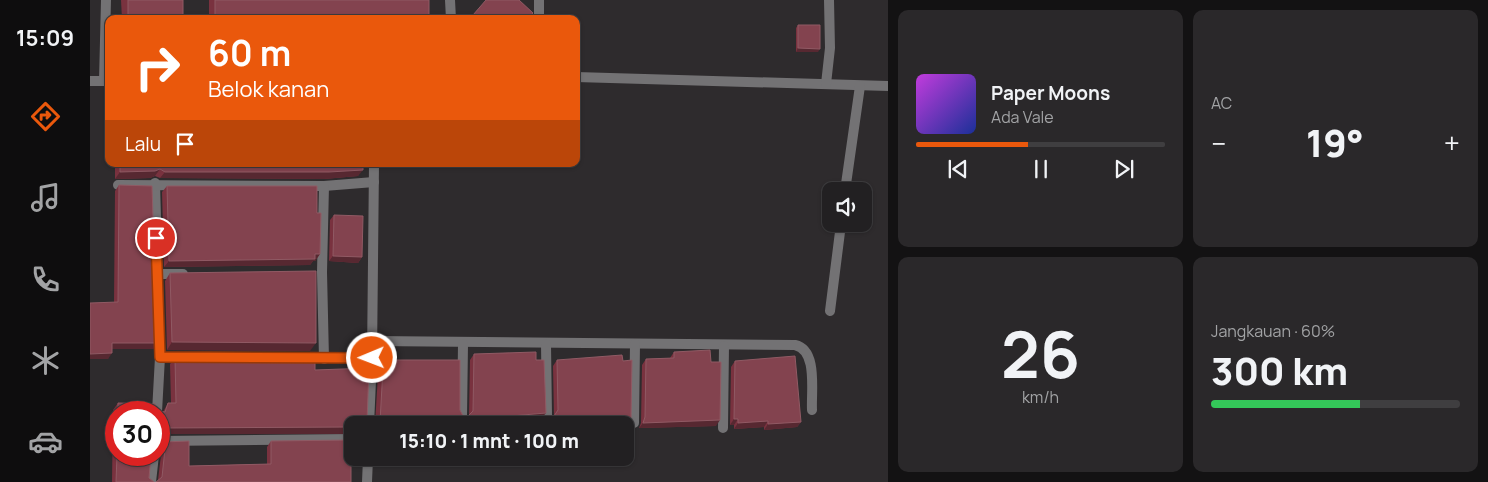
<!DOCTYPE html>
<html lang="id">
<head>
<meta charset="utf-8">
<style>
	:root { --surface:#222022; --page:#2a282a; --text:#f1f3f6; --muted:#a2a3a5; --line:#3f3e40; --accent:#ea580c }
	body { margin:0; font-family:Manrope,sans-serif; background:var(--page); color:var(--text); height:100vh; display:flex; flex-direction:column; font-size:19px; white-space:nowrap }
	* { box-sizing:border-box; margin:0 }
	p { font-size:16px; color:var(--muted) }
	.icon { flex:none; width:28px; height:28px; fill:none; stroke:currentColor; stroke-width:2; stroke-linecap:round; stroke-linejoin:round }
	.map { position:relative; flex:1; overflow:hidden }
	.panel { display:flex; flex-direction:column; gap:10px; padding:10px; background:#131213; width:600px }
	.panel>* { flex:none }
	.hud { position:absolute; left:15px; top:15px; width:475px; height:152px; border-radius:10px; box-shadow:0 1px 4px #0004,0 0 0 1px var(--line); background:#ea580c; color:#fff; overflow:hidden }
	.buttons { position:absolute; left:732px; top:182px; display:grid; gap:10px }
	.buttons a { display:grid; place-items:center; width:50px; height:50px; border-radius:10px; background:var(--surface); box-shadow:0 1px 4px #0004,0 0 0 1px var(--line); font-size:25px }
	.speed { position:absolute; left:15px; top:401px; display:flex; gap:10px; font-size:25px; font-weight:700; text-align:center }
	.speed>* { display:grid; place-content:center; width:65px; height:65px; border-radius:50%; background:var(--surface); box-shadow:0 1px 4px #0004,0 0 0 1px var(--line); line-height:1 }
	.speed .limit { border:8px solid #d22; background:#fff; color:#111 }
	.pin { position:absolute; display:grid; place-items:center; width:42px; height:42px; color:#fff; margin:-21px; border:2px solid #fff; border-radius:50%; box-shadow:0 1px 5px #0007 }
	.me { position:absolute; width:55px; margin:-28px; rotate:269deg; stroke-linejoin:round; filter:drop-shadow(0 0 4px #0008) }
	.turn { display:flex; align-items:center; gap:18px; height:105px; padding:0 20px; font-size:22px }
	.turn .icon { width:65px; height:65px; stroke-width:2.5 }
	.turn b { display:block; font-size:35px; line-height:42px }
	.then { display:flex; align-items:center; height:48px; padding:0 20px; background:#0003; gap:10px; font-size:19px }
	.big { font-size:38px; font-weight:800; line-height:1.1 }
	.panel .widget { flex:1; display:flex; flex-direction:column; justify-content:center; gap:8px; min-width:0; padding:0 18px; border-radius:10px; background:var(--page) }
	.panel .dial { align-items:center; gap:0 }
	.dial b { font-size:65px; line-height:1 }
	.song { display:flex; align-items:center; gap:15px }
	.cover { width:60px; height:60px; border-radius:8px; background:linear-gradient(135deg,hsl(290 70% 55%),hsl(230 70% 35%)) }
	.played { height:5px; border-radius:2px; background:linear-gradient(90deg,var(--accent) 45%,var(--line) 45%) }
	.keys { display:flex; justify-content:space-around; direction:ltr }
	.heat { display:flex; justify-content:space-between; align-items:center; font-size:28px; direction:ltr }
	.charge { height:8px; border-radius:4px; background:linear-gradient(90deg,#34c759 60%,var(--line) 0) }
	.panel .tiles { flex:1; display:grid; gap:10px; grid-template-columns:repeat(2,1fr) }
	.trip { position:absolute; left:254px; top:416px; width:290px; height:50px; border-radius:10px; background:var(--surface); box-shadow:0 1px 4px #0004,0 0 0 1px var(--line); font-weight:800; line-height:50px; text-align:center }
	main { display:flex; flex:1; min-height:0 }
	.tab-bar { display:flex; flex-direction:column; width:90px; justify-content:space-around; align-items:center; background:#0e0d0e; color:var(--muted) }
	.tab-bar .icon { width:35px; height:35px }
	.tab-bar .on { color:var(--accent) }
	.tab-bar b { font-size:22px; color:var(--text) }
	.map>svg:first-child { display:block }
	.lines { fill:none; stroke-linecap:round; stroke-linejoin:round }
	.street { stroke:#737274; stroke-width:10 }
	.wall { fill:#79323f }
	.shaded-wall { fill:#572831 }
	.building { fill:#83434f; stroke:#905a64 }
	.route-casing { stroke:#983908; stroke-width:12 }
	.route { stroke:#ea580c; stroke-width:9 }
</style>
</head>
<body>
<main>
<nav class="tab-bar">
<b>15:09</b>
<svg class="icon on" aria-label="directions" viewBox="0 0 24 24"><path d="M12 3l9 9-9 9-9-9zM9 14v-3h6M13 9l2 2-2 2"/></svg>
<svg class="icon" aria-label="music" viewBox="0 0 24 24"><path d="M9 18V5l10-2v13"/><circle cx="6" cy="18" r="3"/><circle cx="16" cy="16" r="3"/></svg>
<svg class="icon" aria-label="phone" viewBox="0 0 24 24"><path d="M5 4h4l2 5-3 2q2 4 5 5l2-3 5 2v4C11 20 4 13 5 4z"/></svg>
<svg class="icon" aria-label="climate" viewBox="0 0 24 24"><path d="M12 3v18M4 7l16 10M4 17L20 7"/></svg>
<svg class="icon" aria-label="car" viewBox="0 0 24 24"><path d="M5 17H2v-5l4-1 3-4h7l3 4 3 1v5h-3M9 17h6M6 11h13"/><circle cx="7" cy="17" r="2"/><circle cx="17" cy="17" r="2"/></svg>
</nav>
<div class="map">
<svg width="798" height="482" viewBox="0 0 798 482">
	<rect width="100%" height="100%" fill="#2e2b2d"/>
	<g class="lines">
		<g class="street">
			<path d="M360 0 361 19"/>
			<path d="M449 19V0"/>
			<path d="M486 77 798 86"/>
			<path d="M0 81H19"/>
			<path d="M14 81 16 0"/>
			<path d="M736 84 740 48 739 0"/>
			<path d="M65 183 70 357 67 412"/>
			<path d="M28 185 234 186 284 182"/>
			<path d="M755 191 770 86"/>
			<path d="M67 274H93"/>
			<path d="M740 311 751 224"/>
			<path d="M283 341 705 345C728 350 721 391 722 410"/>
			<path d="M456 344 457 416"/>
			<path d="M70 357 169 358"/>
			<path d="M213 358H282"/>
			<path d="M234 359 232 272 234 186"/>
			<path d="M372 417 373 344"/>
			<path d="M544 423 545 344"/>
			<path d="M279 425 282 358 284 164"/>
			<path d="M633 428 634 346"/>
			<path d="M69 441 262 439"/>
			<path d="M61 482 64 455"/>
			<path d="M277 482 278 458"/>
		</g>
	</g>
	<g class="wall">
		<path d="M31 0H93V19H32Z"/>
		<rect x="119" y="0" width="220" height="19"/>
		<path d="M443 13 438 19H380L383 15Z"/>
		<path d="M708 25 728 52H706V28Z"/>
		<path d="M25 164H273L268 176 234 179 70 178 65 176 60 178 25 179Z"/>
		<path d="M29 185 67 343 63 349H22L18 359 24 303 25 191Z"/>
		<path d="M77 186 227 213 230 254 225 261H223L220 265 74 267 72 192Z"/>
		<path d="M244 215 272 257 268 263 239 261 240 220Z"/>
		<path d="M80 273 220 351 77 350 75 281Z"/>
		<path d="M584 352 626 426 549 428 551 423 552 365 556 359 580 358Z"/>
		<path d="M384 354 451 419 391 425H285L288 374 291 371V367L295 360 370 410 373 416 377 417 379 415 380 360Z"/>
		<path d="M85 358 225 370 262 425V434H69V412H26V455H61L59 478 64 482H22L23 410 28 403 67 411 73 412 78 403H81L80 364Z"/>
		<path d="M467 360 537 424 460 425V422L464 416 463 366Z"/>
		<path d="M645 361 711 422 707 427 674 430V427L644 429V425H640L641 367Z"/>
		<path d="M69 439 99 466 177 464V447L181 441 261 482 68 480 71 455 69 453Z"/>
	</g>
	<g class="shaded-wall">
		<path d="M708 48 730 49 728 52H706Z"/>
		<path d="M70 169 65 176 60 178 25 179 30 172Z"/>
		<path d="M273 170 268 176 234 179 70 178 75 172Z"/>
		<path d="M225 254H230L225 261H223L220 265 74 267 79 261Z"/>
		<path d="M243 256 272 257 268 263 239 261Z"/>
		<path d="M82 342 226 343 220 351 77 350Z"/>
		<path d="M22 343H67L63 349H18Z"/>
		<path d="M22 353 18 359H0V354Z"/>
		<path d="M456 413 451 419 391 425H287L290 422Z"/>
		<path d="M541 418 537 424 462 425 464 421Z"/>
		<path d="M644 419H648L644 425H640Z"/>
		<path d="M630 420 626 426 549 428 553 423Z"/>
		<path d="M678 421 674 427 644 429 648 423Z"/>
		<path d="M270 422H277L275 425H268Z"/>
		<path d="M711 422 707 427 674 430 678 424Z"/>
		<path d="M262 427V434H69V432L73 428Z"/>
	</g>
	<g class="building">
		<rect x="38" y="0" width="55" height="19"/>
		<rect x="125" y="0" width="214" height="19"/>
		<path d="M396 0H429L443 13 437 19H387L383 15Z"/>
		<path d="M708 25H730V49L708 48Z"/>
		<path d="M30 164H273V170L239 172H75L70 169 65 171 30 172Z"/>
		<path d="M29 185 62 186 67 343H22V353L0 354V303L28 302Z"/>
		<path d="M77 186H227V213H231L230 254H225V259L79 261Z"/>
		<path d="M244 215 273 216 272 257 243 256Z"/>
		<path d="M226 271V343L82 342 80 273Z"/>
		<path d="M620 350 621 362H631L630 420 553 423 555 417 556 359 584 358V352Z"/>
		<path d="M446 352V360H454L456 413 363 421 290 422 293 368H295V360H370V410L373 416 377 417 383 411 384 354Z"/>
		<path d="M532 355 533 361 542 360 541 418 464 421V416L468 410 467 360Z"/>
		<path d="M705 356 711 422 678 424V421L648 423V419H644L645 361Z"/>
		<path d="M85 358H225V370L279 368 277 422H270V425H262V427L73 428 69 432V412H28V403L65 404 67 411 75 412 78 403H86Z"/>
		<path d="M69 439 73 442 99 441V466L181 464V441L261 440V482H66L72 477 75 449 70 442H69Z"/>
		<path d="M27 455H61L59 478 64 482H26Z"/>
	</g>
	<g class="lines">
		<g class="route-casing">
			<path id="route" d="M66 238 70 357 282 358"/>
		</g>
		<use href="#route" class="route"/>
	</g>
</svg>
<div class="buttons">
<a><svg class="icon" aria-label="sound" viewBox="0 0 24 24"><path d="M4 9h4l5-4v14l-5-4H4zM17 9q2 3 0 6"/></svg></a>
</div>
<div class="speed"><div class="limit">30</div></div>
<div class="pin" style="left:66px;top:238px;background:#d93025"><svg class="icon" aria-label="arrive" viewBox="0 0 24 24"><path d="M6 21V4h12l-3 4 3 4H6"/></svg></div>
<svg class="me" style="left:282px;top:358px" viewBox="-20 -20 40 40"><circle r="17" fill="#ea580c" stroke="#fff" stroke-width="3"/><path d="M0-11L8 9 0 5-8 9z" fill="#fff"/></svg>
<div class="trip">15:10 · 1 mnt · 100 m</div>
<div class="hud">
<div class="turn"><svg class="icon" aria-label="right" viewBox="0 0 24 24"><path d="M7 20v-9h11M14 6l5 5-5 5"/></svg><div><b>60 m</b>Belok kanan</div></div>
<div class="then">Lalu<svg class="icon" aria-label="arrive" viewBox="0 0 24 24"><path d="M6 21V4h12l-3 4 3 4H6"/></svg></div>
</div>
</div>
<section class="panel">
<div class="tiles">
<div class="widget">
<div class="song"><i class="cover"></i><div><b>Paper Moons</b><p>Ada Vale</p></div></div>
<div class="played"></div>
<div class="keys"><svg class="icon" aria-label="previous" viewBox="0 0 24 24"><path d="M18 5L8 12l10 7zM5 5v14"/></svg><svg class="icon" aria-label="pause" viewBox="0 0 24 24"><path d="M8 5v14M16 5v14"/></svg><svg class="icon" aria-label="next" viewBox="0 0 24 24"><path d="M6 5l10 7-10 7zM19 5v14"/></svg></div>
</div>
<div class="widget"><p>AC</p>
<div class="heat"><a>−</a><b class="big">19°</b><a>+</a></div>
</div>
<div class="widget dial"><b>26</b><p>km/h</p></div>
<div class="widget"><p>Jangkauan · 60%</p><b class="big">300 km</b><div class="charge"></div></div>
</div>
</section>
</main>
</body>
</html>
